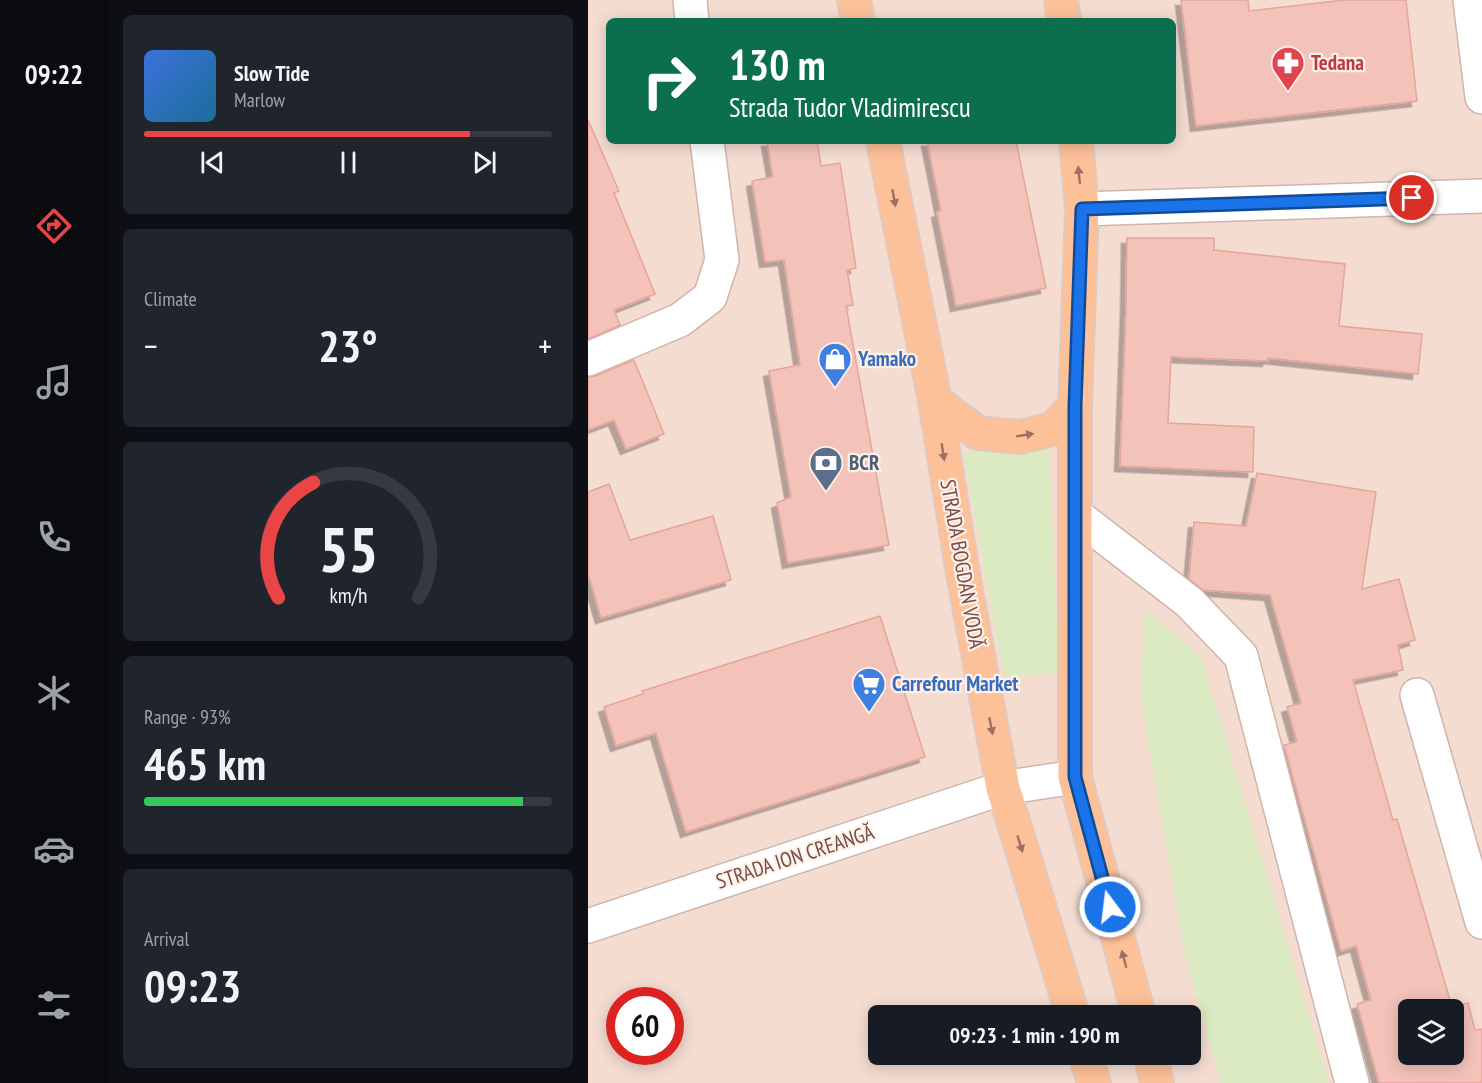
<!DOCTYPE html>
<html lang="en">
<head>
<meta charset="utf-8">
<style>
	:root { --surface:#171b24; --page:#20242c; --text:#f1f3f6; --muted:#9ea1a6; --line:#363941; --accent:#e94547 }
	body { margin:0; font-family:"PT Sans Narrow",sans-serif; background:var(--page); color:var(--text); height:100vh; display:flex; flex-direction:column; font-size:22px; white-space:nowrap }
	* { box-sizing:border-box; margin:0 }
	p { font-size:20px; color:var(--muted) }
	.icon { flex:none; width:33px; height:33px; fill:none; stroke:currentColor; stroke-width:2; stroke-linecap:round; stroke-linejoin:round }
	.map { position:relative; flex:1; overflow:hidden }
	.drawer { display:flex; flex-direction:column; gap:15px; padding:15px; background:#0d0f14; width:480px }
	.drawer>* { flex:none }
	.guide { position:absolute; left:18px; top:18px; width:570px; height:126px; border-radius:9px; box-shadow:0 3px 15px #0003; background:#0b6e4f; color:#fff; overflow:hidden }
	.controls { position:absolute; left:810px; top:999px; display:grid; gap:12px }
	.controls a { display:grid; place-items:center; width:66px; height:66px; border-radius:9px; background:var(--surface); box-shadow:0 3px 15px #0003; font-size:30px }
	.speed { position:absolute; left:18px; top:987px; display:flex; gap:12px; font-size:30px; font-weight:700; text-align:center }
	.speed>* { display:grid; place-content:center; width:78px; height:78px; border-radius:50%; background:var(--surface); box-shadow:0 3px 15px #0003; line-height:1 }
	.speed .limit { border:9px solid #d22; background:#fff; color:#111 }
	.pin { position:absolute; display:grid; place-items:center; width:51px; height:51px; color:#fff; margin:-26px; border:3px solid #fff; border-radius:50%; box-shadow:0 2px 6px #0007 }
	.me { position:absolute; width:66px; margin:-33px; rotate:345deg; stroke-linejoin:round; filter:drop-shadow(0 0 4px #0008) }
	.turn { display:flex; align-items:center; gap:21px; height:126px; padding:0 24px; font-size:27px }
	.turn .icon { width:78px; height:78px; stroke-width:2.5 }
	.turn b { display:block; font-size:42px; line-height:51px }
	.big { font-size:45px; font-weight:800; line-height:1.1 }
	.drawer .card { flex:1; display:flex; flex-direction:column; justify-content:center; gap:9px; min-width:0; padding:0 21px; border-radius:9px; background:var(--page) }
	.drawer .dial { align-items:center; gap:0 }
	.dial svg { height:156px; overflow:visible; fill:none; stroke:var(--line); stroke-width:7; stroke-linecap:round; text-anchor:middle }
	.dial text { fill:var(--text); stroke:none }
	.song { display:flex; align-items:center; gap:18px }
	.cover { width:72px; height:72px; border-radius:9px; background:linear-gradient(135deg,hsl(220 70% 55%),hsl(200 70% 35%)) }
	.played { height:6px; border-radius:3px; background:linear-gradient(90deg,var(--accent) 80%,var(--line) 80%) }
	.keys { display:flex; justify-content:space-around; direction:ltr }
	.heat { display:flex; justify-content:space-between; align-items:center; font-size:33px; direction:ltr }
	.charge { height:9px; border-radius:4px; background:linear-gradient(90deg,#34c759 93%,var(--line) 0) }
	.trip { position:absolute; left:280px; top:1005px; width:333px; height:60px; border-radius:9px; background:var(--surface); box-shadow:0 3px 15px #0003; font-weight:800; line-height:60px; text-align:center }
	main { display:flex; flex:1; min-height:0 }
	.menu { display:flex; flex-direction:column; width:108px; justify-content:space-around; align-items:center; background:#090b0e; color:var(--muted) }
	.menu .icon { width:42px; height:42px }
	.menu .current { color:var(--accent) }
	.menu b { font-size:27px; color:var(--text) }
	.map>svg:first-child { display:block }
	.residential { fill:#f4dcd1; fill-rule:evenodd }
	.green { fill:#dbeac1 }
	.building { fill:#f3c3ba; stroke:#e6a59a; stroke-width:1.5; fill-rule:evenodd; filter:url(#shadow) }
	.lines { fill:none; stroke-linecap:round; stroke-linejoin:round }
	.street-casing { stroke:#d0b4ac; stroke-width:36 }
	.primary-casing { stroke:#d8cdcc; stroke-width:36 }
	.street { stroke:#fff; stroke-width:33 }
	.primary { stroke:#fdc19a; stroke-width:33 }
	.oneway { fill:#9e7061 }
	.route-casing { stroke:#114b97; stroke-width:15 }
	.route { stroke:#1a73e8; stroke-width:10 }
	.labels { text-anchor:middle; stroke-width:4.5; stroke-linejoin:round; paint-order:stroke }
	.health-label { font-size:21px; font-weight:bold; fill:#be3a42; stroke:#fff1e9; text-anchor:start }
	.shop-label { font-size:21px; font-weight:bold; fill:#366cbe; stroke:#fff1e9; text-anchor:start }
	.service-label { font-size:21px; font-weight:bold; fill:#4e5e75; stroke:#fff1e9; text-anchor:start }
	.street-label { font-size:21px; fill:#754e48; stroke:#fff1e9 }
</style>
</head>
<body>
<main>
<nav class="menu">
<b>09:22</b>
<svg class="icon current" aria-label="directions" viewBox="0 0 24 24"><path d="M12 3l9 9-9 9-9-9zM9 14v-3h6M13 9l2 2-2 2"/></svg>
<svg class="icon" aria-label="music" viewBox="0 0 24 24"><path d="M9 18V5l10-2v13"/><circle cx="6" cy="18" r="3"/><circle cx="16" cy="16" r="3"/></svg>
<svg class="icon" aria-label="phone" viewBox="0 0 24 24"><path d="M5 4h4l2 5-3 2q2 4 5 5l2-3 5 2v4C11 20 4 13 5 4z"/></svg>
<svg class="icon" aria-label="climate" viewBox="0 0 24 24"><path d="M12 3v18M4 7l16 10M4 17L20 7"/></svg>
<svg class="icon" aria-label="car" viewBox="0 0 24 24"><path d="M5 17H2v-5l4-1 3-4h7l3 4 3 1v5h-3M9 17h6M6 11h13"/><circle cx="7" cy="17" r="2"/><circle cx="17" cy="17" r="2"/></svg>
<svg class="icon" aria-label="filters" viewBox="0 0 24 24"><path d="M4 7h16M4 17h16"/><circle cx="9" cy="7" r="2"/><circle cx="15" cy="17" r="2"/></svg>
</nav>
<section class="drawer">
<div class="card">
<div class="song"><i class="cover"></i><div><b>Slow Tide</b><p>Marlow</p></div></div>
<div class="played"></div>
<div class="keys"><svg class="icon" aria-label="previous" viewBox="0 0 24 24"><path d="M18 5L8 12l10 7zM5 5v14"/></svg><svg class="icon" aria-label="pause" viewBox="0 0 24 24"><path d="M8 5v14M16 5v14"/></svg><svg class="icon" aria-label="next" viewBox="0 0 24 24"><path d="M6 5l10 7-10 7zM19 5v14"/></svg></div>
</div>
<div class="card"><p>Climate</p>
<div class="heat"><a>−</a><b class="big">23°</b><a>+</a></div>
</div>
<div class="card dial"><svg viewBox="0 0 100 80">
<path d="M14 69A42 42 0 1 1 86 69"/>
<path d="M14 69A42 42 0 0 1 32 10" stroke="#e94547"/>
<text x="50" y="56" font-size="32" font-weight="700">55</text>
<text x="50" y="72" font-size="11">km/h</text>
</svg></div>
<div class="card"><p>Range · 93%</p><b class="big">465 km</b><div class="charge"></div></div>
<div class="card"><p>Arrival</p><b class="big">09:23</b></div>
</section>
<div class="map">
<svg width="894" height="1083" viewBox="0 0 894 1083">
	<defs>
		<filter id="shadow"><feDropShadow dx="-5.5" dy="5.5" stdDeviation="0" flood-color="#0004"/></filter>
	</defs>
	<rect width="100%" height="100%" fill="#fdece3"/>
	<path class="residential" d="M0 0H894V1083H0ZM21 21H585V141H21ZM32 1000H82V1052H32ZM820 1010H866V1054H820ZM291 1016H603V1054H291Z"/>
	<g class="green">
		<path d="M461 441 471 673 416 676 375 452Z"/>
		<path d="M556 609 613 657 741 1083H633L597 955 553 699Z"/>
	</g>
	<g class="building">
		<path d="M593 0H660L661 11 757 0H818L829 101 608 126Z"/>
		<path d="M0 120 31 191 26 193 67 294 26 310 32 325 0 339Z"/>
		<path d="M179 141H229L233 166 252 163 268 268 259 270 265 305 258 306 301 545 200 563 189 503 203 497 181 371 212 365 196 260 177 262 164 181 185 177Z"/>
		<path d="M339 141H428L458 288 368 306 349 212 353 211Z"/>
		<path d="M539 238H626V250L757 264 751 326 834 334 830 374 680 358V361L583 357 580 423 666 427 665 472 532 466 538 309Z"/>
		<path d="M46 360 76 434 38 449 26 420 0 430V377L7 376Z"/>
		<path d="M669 473 788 492 774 589 811 579 827 640 810 645 815 670 765 680 805 820 809 819 864 1007 880 1003 887 1030 894 1029V1083H791L769 1004 783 1000 768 946 753 951 696 745 709 742 699 707 713 703 682 595 615 590 601 579 606 522 658 526ZM820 1010H866V1054H820Z"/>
		<path d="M21 484 42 540 125 516 143 580 13 618 0 573V492Z"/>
		<path d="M292 616 337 757 98 832 68 733 28 746 16 707 55 694 54 691Z"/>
	</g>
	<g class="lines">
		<g class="street-casing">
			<g id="street">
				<path d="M102 0 104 21"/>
				<path d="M882 0 894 97"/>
				<path d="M494 209 894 196"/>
				<path d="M0 359 92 320 122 297 134 260 119 141"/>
				<path d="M488 515 601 602 653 656 764 1083"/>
				<path d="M829 695 894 922"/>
				<path d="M0 926 415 788 487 777"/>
			</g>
		</g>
		<g class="primary-casing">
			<g id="primary">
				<path d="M266 0 270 21"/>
				<path d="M473 0 476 21"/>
				<path d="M295 141 347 401 375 574 415 788 485 1016"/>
				<path d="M488 141 494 209 487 406V777L551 1016"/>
				<path d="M347 401 390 433 432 437 465 429 487 406"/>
				<path d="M497 1054 506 1083"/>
				<path d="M562 1054 569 1083"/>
			</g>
		</g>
		<use href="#street" class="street"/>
		<use href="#primary" class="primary"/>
	</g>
	<defs><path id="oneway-solid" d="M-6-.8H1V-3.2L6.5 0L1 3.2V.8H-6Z" transform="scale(1.5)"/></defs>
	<g class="oneway">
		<use href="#oneway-solid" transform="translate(491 175) rotate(-96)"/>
		<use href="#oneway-solid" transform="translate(306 198) rotate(79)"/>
		<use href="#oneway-solid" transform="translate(437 435) rotate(-9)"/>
		<use href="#oneway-solid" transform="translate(355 452) rotate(81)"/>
		<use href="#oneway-solid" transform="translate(403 726) rotate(79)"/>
		<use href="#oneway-solid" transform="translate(432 844) rotate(73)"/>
		<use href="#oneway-solid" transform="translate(536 959) rotate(-105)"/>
	</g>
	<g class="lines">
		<g class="route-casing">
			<path id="route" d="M522 907 487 777V406L494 209 824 198"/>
		</g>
		<use href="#route" class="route"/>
	</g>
	<defs>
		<g id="pharmacy-pin" transform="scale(1.725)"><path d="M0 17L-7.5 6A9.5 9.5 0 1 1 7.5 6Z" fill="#e0444e" stroke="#fff1e9"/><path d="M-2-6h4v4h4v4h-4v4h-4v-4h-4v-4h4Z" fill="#fff"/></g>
		<g id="shop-pin" transform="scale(1.725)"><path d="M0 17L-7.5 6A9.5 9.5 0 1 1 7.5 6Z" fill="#3f7fe0" stroke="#fff1e9"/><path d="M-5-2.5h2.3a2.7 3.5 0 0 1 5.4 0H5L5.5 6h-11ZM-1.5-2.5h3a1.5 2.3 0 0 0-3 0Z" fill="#fff"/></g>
		<g id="bank-pin" transform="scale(1.725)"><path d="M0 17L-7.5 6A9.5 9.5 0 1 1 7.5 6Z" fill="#5c6f8a" stroke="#fff1e9"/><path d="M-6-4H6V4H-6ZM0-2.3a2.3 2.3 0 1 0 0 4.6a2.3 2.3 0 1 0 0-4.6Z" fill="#fff"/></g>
		<g id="supermarket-pin" transform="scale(1.725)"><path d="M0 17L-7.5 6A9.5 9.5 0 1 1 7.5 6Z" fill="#3f7fe0" stroke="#fff1e9"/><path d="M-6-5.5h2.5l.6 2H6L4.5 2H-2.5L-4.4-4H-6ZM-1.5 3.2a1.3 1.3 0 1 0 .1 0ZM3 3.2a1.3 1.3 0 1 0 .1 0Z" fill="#fff"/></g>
	</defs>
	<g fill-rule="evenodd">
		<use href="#pharmacy-pin" x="700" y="63"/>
		<use href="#shop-pin" x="247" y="359"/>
		<use href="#bank-pin" x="238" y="463"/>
		<use href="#supermarket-pin" x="281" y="684"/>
	</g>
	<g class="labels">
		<g class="health-label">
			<text x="723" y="70">Tedana</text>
		</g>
		<g class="shop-label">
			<text x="270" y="366">Yamako</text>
			<text x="304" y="691">Carrefour Market</text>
		</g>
		<g class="service-label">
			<text x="261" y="470">BCR</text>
		</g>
		<g class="street-label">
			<text transform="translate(374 564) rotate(80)" y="7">STRADA BOGDAN VODĂ</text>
			<text transform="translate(207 857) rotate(-18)" y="7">STRADA ION CREANGĂ</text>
		</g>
	</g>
</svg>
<div class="controls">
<a><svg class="icon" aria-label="layers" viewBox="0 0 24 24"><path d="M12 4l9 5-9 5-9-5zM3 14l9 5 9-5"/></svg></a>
</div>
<div class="speed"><div class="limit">60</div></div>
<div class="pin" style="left:824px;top:198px;background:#d93025"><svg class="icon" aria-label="arrive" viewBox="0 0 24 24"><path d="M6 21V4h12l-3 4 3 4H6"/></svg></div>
<svg class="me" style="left:522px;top:907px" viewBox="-20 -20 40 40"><circle r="17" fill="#1a73e8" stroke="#fff" stroke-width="3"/><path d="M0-11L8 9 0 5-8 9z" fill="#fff"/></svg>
<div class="trip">09:23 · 1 min · 190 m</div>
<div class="guide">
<div class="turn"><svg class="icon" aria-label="right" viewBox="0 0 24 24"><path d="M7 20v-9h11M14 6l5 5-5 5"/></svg><div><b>130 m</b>Strada Tudor Vladimirescu</div></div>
</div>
</div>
</main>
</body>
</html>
